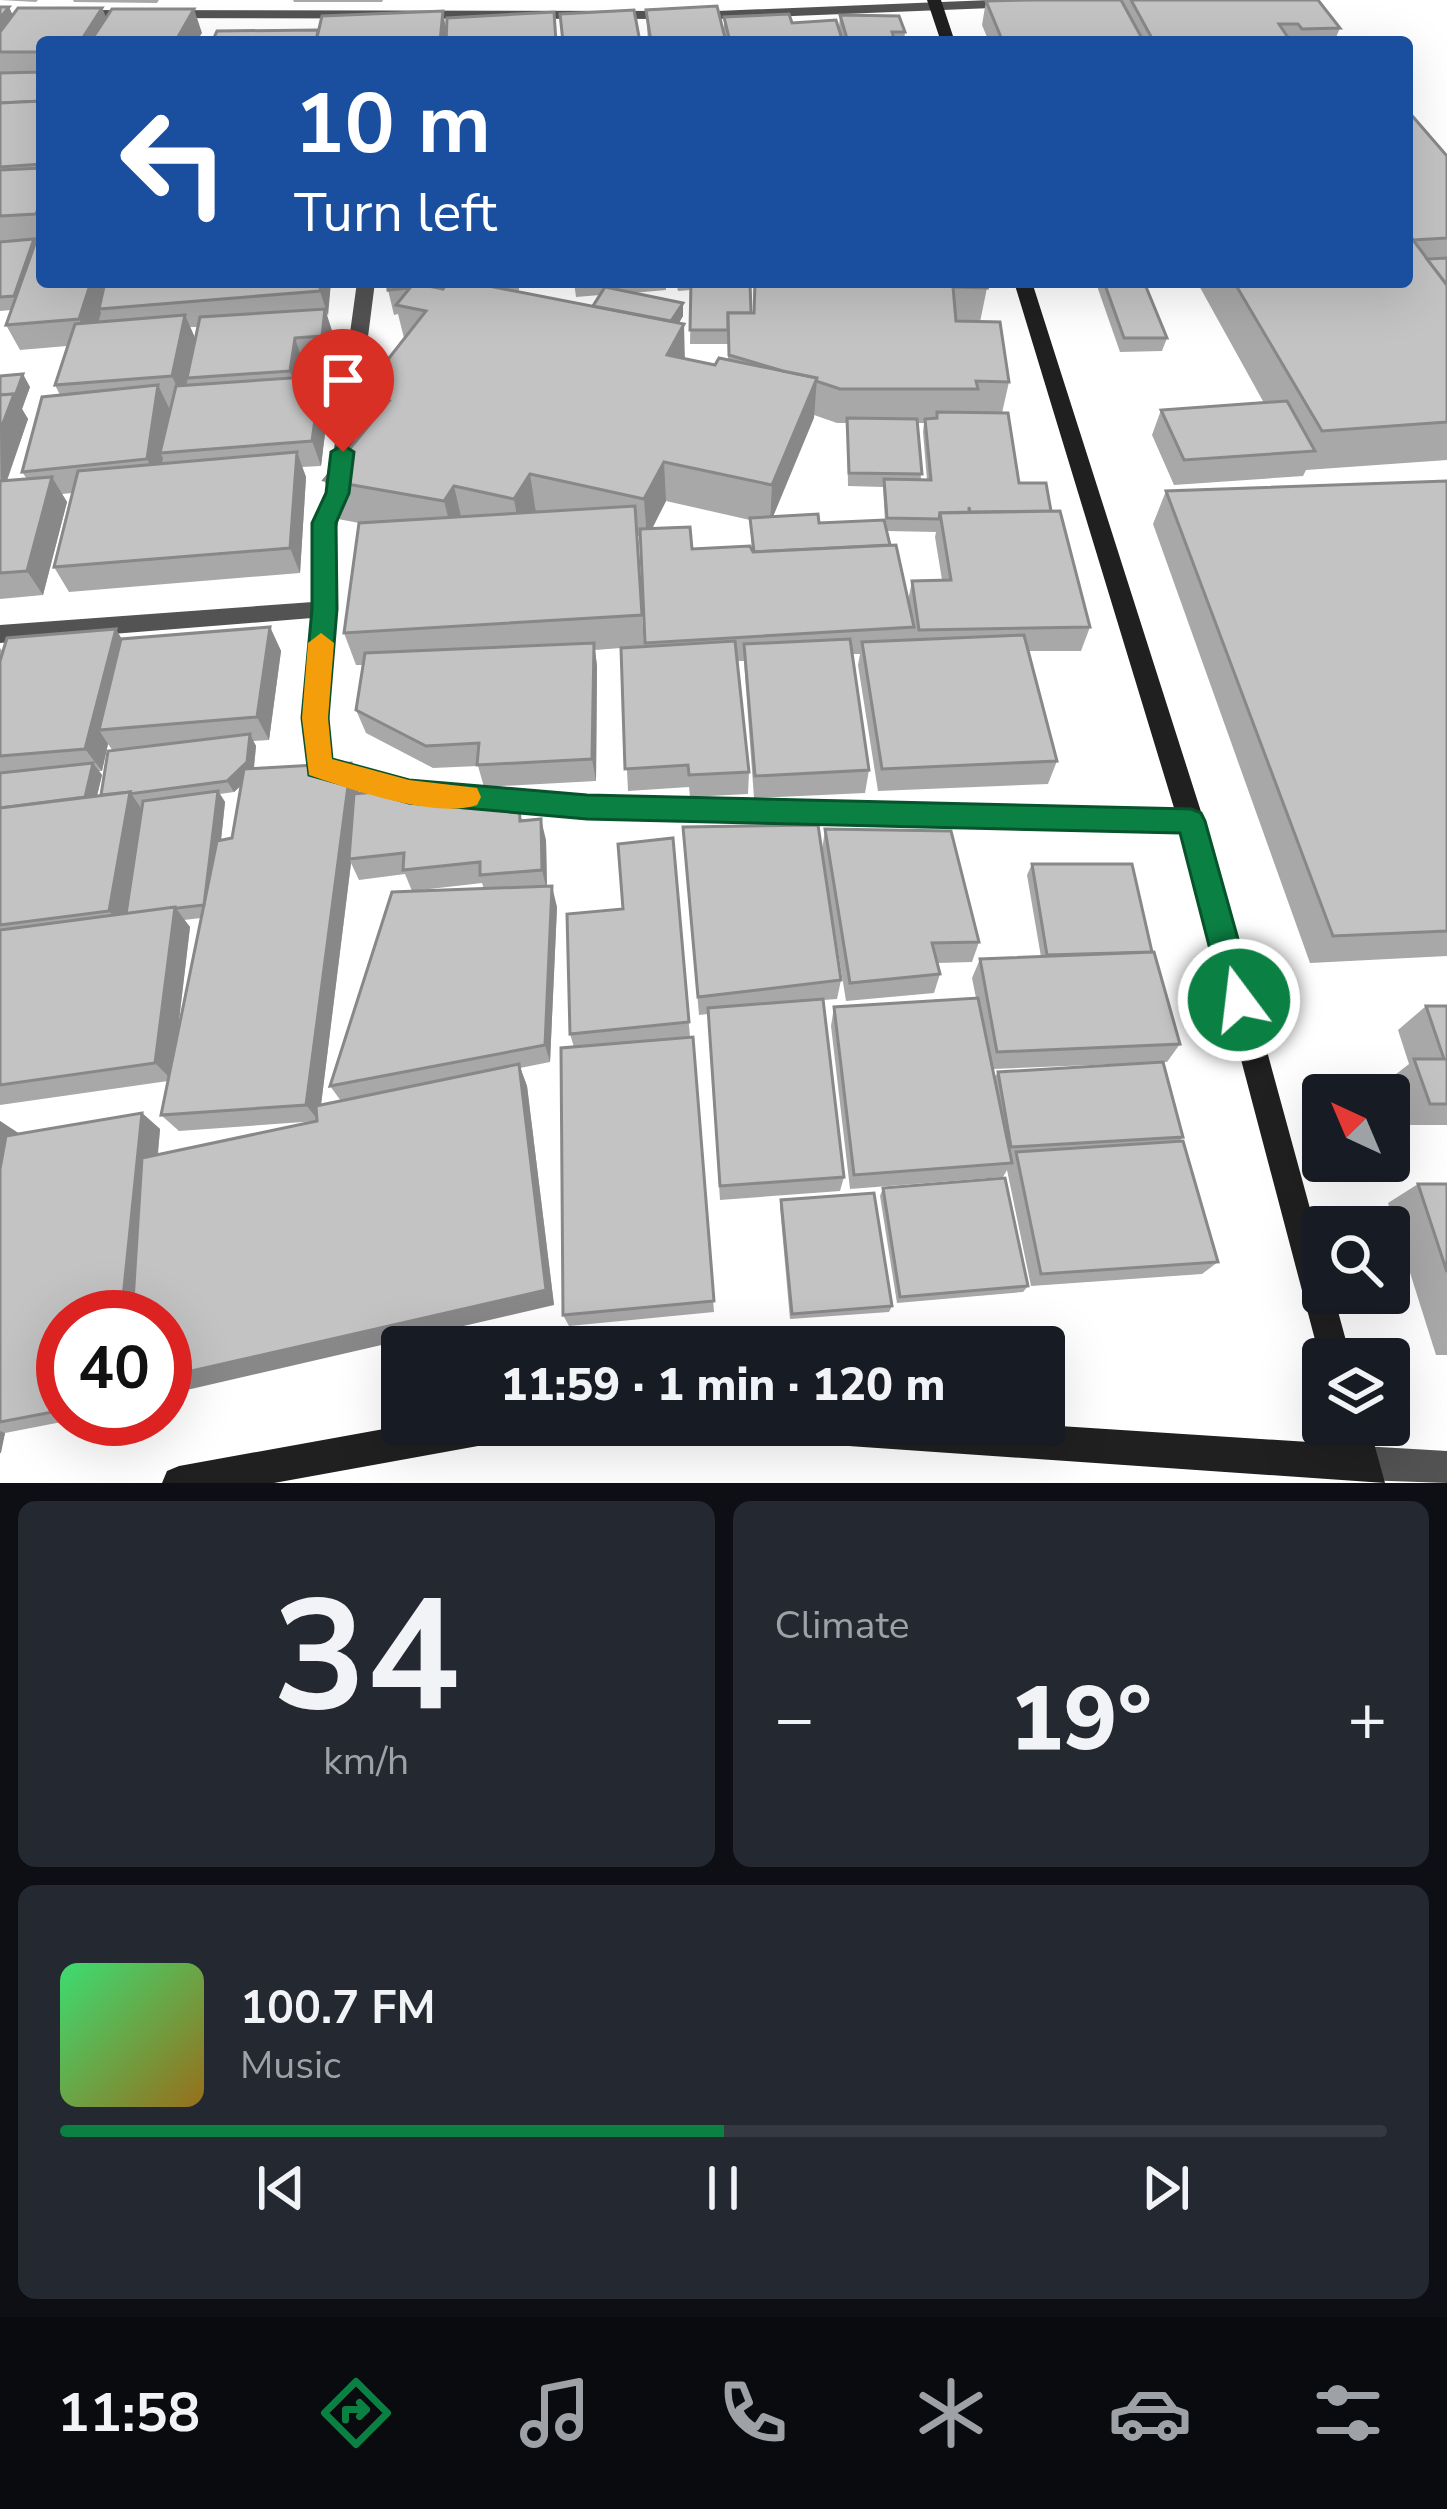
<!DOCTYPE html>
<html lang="en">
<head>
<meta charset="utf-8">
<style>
	:root { --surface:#171b24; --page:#242831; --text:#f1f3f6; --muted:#9ea1a6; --line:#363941; --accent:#0b8043 }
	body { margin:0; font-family:"Nunito Sans",sans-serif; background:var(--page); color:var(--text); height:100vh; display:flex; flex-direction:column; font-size:45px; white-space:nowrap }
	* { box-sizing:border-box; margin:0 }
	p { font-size:39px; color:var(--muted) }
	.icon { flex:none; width:66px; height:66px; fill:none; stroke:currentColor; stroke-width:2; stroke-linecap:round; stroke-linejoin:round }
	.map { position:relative; height:1483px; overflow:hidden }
	.side { display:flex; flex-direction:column; gap:18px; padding:18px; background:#0d0f14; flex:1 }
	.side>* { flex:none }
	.hud { position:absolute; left:36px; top:36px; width:1377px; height:252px; border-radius:12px; box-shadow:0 12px 48px #0002; background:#1a4fa0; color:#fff; overflow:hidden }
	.needle { width:78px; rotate:316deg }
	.buttons { position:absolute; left:1302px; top:1074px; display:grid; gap:24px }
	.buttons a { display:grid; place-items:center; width:108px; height:108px; border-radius:12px; background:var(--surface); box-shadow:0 12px 48px #0002; font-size:60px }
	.speed { position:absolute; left:36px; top:1290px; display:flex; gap:24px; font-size:60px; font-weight:700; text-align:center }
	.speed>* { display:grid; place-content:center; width:156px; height:156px; border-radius:50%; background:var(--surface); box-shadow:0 12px 48px #0002; line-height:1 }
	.speed .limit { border:18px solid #d22; background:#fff; color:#111 }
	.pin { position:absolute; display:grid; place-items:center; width:102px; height:102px; color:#fff; margin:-123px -51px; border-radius:50% 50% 50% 0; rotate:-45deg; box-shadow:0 0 12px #0007 }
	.pin .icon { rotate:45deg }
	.me { position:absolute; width:132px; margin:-66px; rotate:345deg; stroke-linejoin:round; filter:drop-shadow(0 0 9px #0008) }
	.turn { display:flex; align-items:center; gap:42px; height:252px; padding:0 60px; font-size:54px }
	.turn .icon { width:156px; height:156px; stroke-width:2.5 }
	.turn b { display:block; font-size:84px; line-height:102px }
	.big { font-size:90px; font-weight:800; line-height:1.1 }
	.side .widget { flex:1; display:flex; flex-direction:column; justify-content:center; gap:18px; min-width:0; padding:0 42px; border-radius:18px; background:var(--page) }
	.side .dial { align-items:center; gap:0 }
	.dial b { font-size:156px; line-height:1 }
	.song { display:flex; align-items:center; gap:36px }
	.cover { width:144px; height:144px; border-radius:18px; background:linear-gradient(135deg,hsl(140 70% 55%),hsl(40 70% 35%)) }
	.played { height:12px; border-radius:6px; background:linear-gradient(90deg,var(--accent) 50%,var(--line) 50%) }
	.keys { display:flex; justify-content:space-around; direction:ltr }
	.heat { display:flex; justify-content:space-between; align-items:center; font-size:66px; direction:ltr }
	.side .tiles { flex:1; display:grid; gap:18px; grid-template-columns:1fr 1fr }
	.widget:last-child { grid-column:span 2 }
	.trip { position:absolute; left:381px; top:1326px; width:684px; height:120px; border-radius:12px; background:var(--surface); box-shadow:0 12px 48px #0002; font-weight:800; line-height:120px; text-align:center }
	.dock { display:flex; height:192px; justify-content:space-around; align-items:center; background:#090b0e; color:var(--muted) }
	.dock .icon { width:84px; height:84px }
	.dock .current { color:var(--accent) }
	.dock b { font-size:54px; color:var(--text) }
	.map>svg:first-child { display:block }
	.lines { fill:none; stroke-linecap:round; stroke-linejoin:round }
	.street { fill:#535353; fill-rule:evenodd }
	.secondary { fill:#202020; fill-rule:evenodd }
	.wall { fill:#a8a8a8; fill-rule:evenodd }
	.shaded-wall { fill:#888 }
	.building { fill:#c3c3c3; stroke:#888; stroke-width:3 }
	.route { fill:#0b8043; stroke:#07532c; stroke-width:3 }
	.slow { fill:#f59e0b }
</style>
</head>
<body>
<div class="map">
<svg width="1447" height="1483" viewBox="0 0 1447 1483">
	<rect width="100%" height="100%" fill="#fff"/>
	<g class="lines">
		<g class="street">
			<path d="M991 0 1024 3 1017 7 717 19 74 18 67 14 74 10 717 11Z"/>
			<path d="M357 282H375L348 493C328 537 337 565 335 611 333 661 326 709 331 760L438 786 441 793 438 800 429 803 310 774 303 718 312 618 0 643V625L313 602 314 523 328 493Z"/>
			<path d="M464 786 587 797 1191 810 1200 813 1204 821 1200 829 1191 832 587 817 464 806 455 803 452 796 455 789Z"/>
			<path d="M1362 1446 1447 1451V1483L1362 1480 1350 1475 1345 1463 1350 1451Z"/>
		</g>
		<g class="secondary">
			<path d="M927 0H941L955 42H941Z"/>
			<path d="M1014 282H1032L1204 821 1323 1256V1293H1333L1351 1359H1323V1370L1178 821Z"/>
			<path d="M406 1425H517L512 1437 500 1442 274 1483H162L167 1471 179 1466Z"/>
			<path d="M774 1425H1044L1340 1444 1335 1425H1369L1385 1483 791 1442 779 1437Z"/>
		</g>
	</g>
	<g class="wall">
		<path d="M0 0H38L36 2Z"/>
		<path d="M73 0H159L157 3 74 2Z"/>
		<path d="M293 0H383L382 2H294Z"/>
		<path d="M1123 0H1318L1340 28 1334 42H989L982 25 986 1 1123 2Z"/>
		<path d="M0 7 13 15 102 8 106 18 202 33 42 42V282H331L327 316 333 334 330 361 303 363 301 377 329 401 321 466 302 467 306 477 300 573 69 592 54 567 72 493 62 494 67 502 43 595 0 599V376L30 387 22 409 28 419 7 481 27 479 22 472 60 395 55 385 67 346 20 350 6 325 11 310 0 311ZM190 327H198L195 339Z"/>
		<path d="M646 10 724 35V17L839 28 840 15 905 32 904 42H648Z"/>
		<path d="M1408 111 1447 156V460L1306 470 1303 476 1174 485 1152 435 1161 410 1264 403 1197 282H1407Z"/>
		<path d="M388 282H519V292L593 306 600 295 576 297 574 282H666V290L632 293 683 303V316L679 323 685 359 715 365 728 360V344H690L691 290 678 291 676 282H985L987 288 980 322 1009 382 1002 413 1019 483 1051 511 1090 627 1081 651H1028L1057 761 1048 784 878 791 858 665 860 654H852L869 770 865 793 754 798 744 661H737L749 772 748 794 690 797 689 787 628 791 621 648 595 650 597 666 596 781 484 787 478 766 433 768 366 733 356 710 363 665H356L344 633 359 523 338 519 324 480 369 426 360 395 404 338 398 314 394 315 388 290ZM755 284 754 313H751L750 285ZM814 415 837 423H847L848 486 883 487 885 521 819 523 773 516ZM918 423H924L923 432 927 480H921ZM666 501 750 520 752 550 692 549 652 528ZM887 531 936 532 935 537 942 580 912 581 908 601ZM638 536 640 537 644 647Z"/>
		<path d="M1098 282H1144L1167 338 1162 351 1120 352 1097 286Z"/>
		<path d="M1447 481V956L1310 963 1153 524 1166 491Z"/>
		<path d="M270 627 281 651 269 740 253 741 256 746 254 769 360 785 359 793 450 784 453 795 493 802 524 820 546 840 547 886 557 907 550 1062 520 1068 527 1086 554 1305 63 1317V1419H77L5 1433 0 1453V1121L19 1134 142 1113 160 1129 158 1155 317 1121 179 1131 161 1115 168 1081 0 1105V648L3 652 122 639ZM108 744 113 751 101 795 97 796 102 775 99 771H102ZM241 786 232 838 221 840 225 802 220 794 234 792ZM351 863 359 880 405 874 412 891 482 883 484 889 330 1086 341 1101 321 1105ZM201 918 177 1037 190 927 184 920Z"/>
		<path d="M683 827 841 980 837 999 823 1000 844 1177 840 1191 720 1200 708 1014 699 1015Z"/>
		<path d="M825 829 979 942 972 962 937 963 940 974 934 993 846 1001 822 851Z"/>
		<path d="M673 838 690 1037H693L714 1312 569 1326 563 1315 574 1047 570 1034 623 909Z"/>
		<path d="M1032 864 1152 952 1180 1044 1167 1062 993 1069 994 1078 998 1072 1183 1137 1179 1142 1218 1262 1202 1274 1031 1286 1007 1170 1003 1177 850 1189 831 1026 834 1007 976 998 972 978 980 959 1041 957 1027 875Z"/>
		<path d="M1426 1006H1447V1125H1401L1386 1082 1409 1064 1398 1030Z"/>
		<path d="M1418 1184H1447V1355H1436L1388 1203Z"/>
		<path d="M883 1188 1028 1286 1023 1292 897 1303 880 1196Z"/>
		<path d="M781 1200 892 1306 889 1312 790 1319 780 1207Z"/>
	</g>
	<g class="shaded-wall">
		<path d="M9 7 20 30 0 52V18Z"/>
		<path d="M102 8 111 31 104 42H80Z"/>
		<path d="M194 9 202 33 196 42H175Z"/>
		<path d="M443 11 447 35 446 42H440Z"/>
		<path d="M42 198 41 209 42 226 36 214Z"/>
		<path d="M91 282H109L99 309 101 313 92 344 79 319Z"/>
		<path d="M321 282H331L328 316 320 291Z"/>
		<path d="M683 303V316L660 354 659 341Z"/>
		<path d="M325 309 333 334 330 361 322 336Z"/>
		<path d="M185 315 196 340 183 401 172 376Z"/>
		<path d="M684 324 685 364 667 355Z"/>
		<path d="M295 338 303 363 298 396 290 371Z"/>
		<path d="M23 374 30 387 22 409 28 419 1 497 0 431Z"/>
		<path d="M321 376 329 401 321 466 312 441Z"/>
		<path d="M817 378 814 418 770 524 772 485Z"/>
		<path d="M158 385 170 410 160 453 163 458 159 483 147 459Z"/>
		<path d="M297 452 306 477 300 573 290 548Z"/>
		<path d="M664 462 666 501 647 539 644 499Z"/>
		<path d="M530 474 536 513 521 538 514 499Z"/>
		<path d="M52 477 67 502 43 595 27 571Z"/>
		<path d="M454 486 463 525 454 540 444 501Z"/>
		<path d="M270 627 281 651 269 740 257 717Z"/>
		<path d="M116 629 130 653 99 730 108 744 102 771 85 749Z"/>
		<path d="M594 643 597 666 596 781 592 759Z"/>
		<path d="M250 734 256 746 253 774 234 792 227 781Z"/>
		<path d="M93 763 102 775 92 817 83 805Z"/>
		<path d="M351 763 360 785 351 859H349L351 863 319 1121 306 1105Z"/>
		<path d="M218 791 225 802 213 916 205 905Z"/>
		<path d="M130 792 145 814 126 931 109 911Z"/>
		<path d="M541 819 546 840 547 891 542 870Z"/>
		<path d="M552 886 557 907 550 1062 545 1045Z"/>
		<path d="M175 907 190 927 172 1080 155 1063Z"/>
		<path d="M519 1064 527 1086 554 1305 165 1395V1377Z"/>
		<path d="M142 1113 160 1129 142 1317H121Z"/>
		<path d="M0 1121 20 1134 0 1243Z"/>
		<path d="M0 1431 5 1433 1 1453H0Z"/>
	</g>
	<g class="building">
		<path d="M1033 0H1121L1144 42H1003L986 1Z"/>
		<path d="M1131 0H1318L1340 28 1302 29 1298 24H1279L1291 42H1154Z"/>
		<path d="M717 6 726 42H651L646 10Z"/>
		<path d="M0 7H9L0 18Z"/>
		<path d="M18 8H102L80 42H42V52H0V32Z"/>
		<path d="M112 9H194L175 42H90Z"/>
		<path d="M634 10 640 42H563L560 14Z"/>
		<path d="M443 11 440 42H316L322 16Z"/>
		<path d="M554 12 556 42H446L447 18Z"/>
		<path d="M789 14 792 23 836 20 843 42H730L724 17Z"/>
		<path d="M840 15 899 16 905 32H892L895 42H848Z"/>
		<path d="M318 30 316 42H212L217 31Z"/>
		<path d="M42 72V101L0 103V73Z"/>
		<path d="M42 101V164L0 167V103Z"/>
		<path d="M1408 111 1447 156V238L1413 240 1407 232Z"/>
		<path d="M42 168V198L36 214 0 216V170Z"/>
		<path d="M42 224V282H91L79 319 6 325Z"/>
		<path d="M1407 232 1447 285V422L1322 431 1234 282H1407Z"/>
		<path d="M34 239 14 296 0 297V242Z"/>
		<path d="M1447 258V285L1427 259Z"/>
		<path d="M105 282H321L320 291 99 309Z"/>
		<path d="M388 282H448L446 285 430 286 414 283 409 288 388 290Z"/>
		<path d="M448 282H468L684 324 667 355 715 365 719 358 817 378 772 485 664 462 644 499 530 474 514 499 454 486 444 501 324 480 389 401 360 395 426 311 396 305 414 283 443 289Z"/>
		<path d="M691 282H750L751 313H728V330H690Z"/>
		<path d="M755 282H985L987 288 953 287 956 321 1000 322 1009 382 976 381 978 389H840L816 381 817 378 783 371 729 355 728 313H754Z"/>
		<path d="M1104 282H1144L1167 338H1124Z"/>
		<path d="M605 287 683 303 671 321 593 306Z"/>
		<path d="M325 309 322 336 295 338 290 371 187 378 200 317Z"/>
		<path d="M185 315 172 376 55 385 75 324Z"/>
		<path d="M23 374 15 396 14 394 0 395V376Z"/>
		<path d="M321 376 312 441 160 453 176 386Z"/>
		<path d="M158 385 147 459 22 472 42 397Z"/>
		<path d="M14 394 0 431V395Z"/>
		<path d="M1287 401 1315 451 1184 460 1161 410Z"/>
		<path d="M937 412 1008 413 1019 483H1046L1051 511 970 512 969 507V512L940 513 939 519 887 518 884 479 931 480 925 419 937 418Z"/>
		<path d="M847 418 917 419 922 474 849 473Z"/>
		<path d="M297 452 290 548 54 567 78 471Z"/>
		<path d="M52 477 27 571 0 573V481Z"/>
		<path d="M1447 481V931L1333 936 1166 491Z"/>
		<path d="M635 506 642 615 344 633 359 523Z"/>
		<path d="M1060 511 1090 627 919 630 912 581 951 580 940 513Z"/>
		<path d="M818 514 819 523 884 520 890 545 754 552 750 518Z"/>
		<path d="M690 527 692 549 750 546 753 552 896 545 914 627 645 643 640 529Z"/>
		<path d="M270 627 257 717 99 730 121 639Z"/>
		<path d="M116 629 85 749 0 756V661L7 638Z"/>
		<path d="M1024 635 1057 761 882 769 862 642Z"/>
		<path d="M850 639 869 770 755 776 744 644Z"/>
		<path d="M735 641 749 772 689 775 688 765 625 769 621 648Z"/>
		<path d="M594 643 592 759 477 765 479 743 426 746 356 710 365 653Z"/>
		<path d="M250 734 247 762 227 781 129 794 130 792 101 795 108 751Z"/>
		<path d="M93 763 85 797 0 808V773Z"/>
		<path d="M351 763 306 1105 161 1115 217 841 232 838 244 769Z"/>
		<path d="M450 784V795L490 792V802L519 800 520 821 541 819 542 870 480 875V862L403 870 404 853 349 859 354 794Z"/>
		<path d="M218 791 204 905 126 914 143 801Z"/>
		<path d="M130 792 109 911 0 925V808Z"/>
		<path d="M818 825 841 980 698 997 683 827Z"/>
		<path d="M825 829 951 831 979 942 932 943 940 974 850 983Z"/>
		<path d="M673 838 689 1022 570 1034 567 914 623 909 618 844Z"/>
		<path d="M1032 864H1132L1152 952 1047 955Z"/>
		<path d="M552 886 545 1045 330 1086 392 892Z"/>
		<path d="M175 907 155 1063 0 1085V930Z"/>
		<path d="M1154 952 1180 1044 997 1052 980 959Z"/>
		<path d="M978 998 1012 1163 854 1175 834 1007Z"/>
		<path d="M823 999 844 1177 720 1186 708 1008Z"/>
		<path d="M1426 1006H1447V1104H1430L1414 1059H1444Z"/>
		<path d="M693 1037 714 1301 563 1315 561 1048Z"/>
		<path d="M1163 1062 1183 1137 1011 1147 998 1072Z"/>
		<path d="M519 1064 546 1290 165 1377V1317H132L142 1158 317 1121 316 1106Z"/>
		<path d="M142 1113 121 1317H63V1410L0 1422V1169L6 1136Z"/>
		<path d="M1183 1141 1218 1262 1041 1274 1016 1152Z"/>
		<path d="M1005 1178 1028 1286 900 1297 883 1188Z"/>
		<path d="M1418 1184H1447V1272Z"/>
		<path d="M874 1193 892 1306 792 1314 781 1200Z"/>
	</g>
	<path class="route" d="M343 445 354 452 349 493 336 523 337 609 328 718 332 759 409 780 587 795 1191 809 1201 813 1205 821 1255 1000 1250 1011 1239 1015 1228 1011 1223 1000 1180 833 587 819 409 803 309 775 302 718 312 609V523L326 493 331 452Z"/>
	<path class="slow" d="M321 633 334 643 328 718 332 759 409 780 477 788 481 797 477 805C436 819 349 789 309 775L302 718 308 643Z"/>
</svg>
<div class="buttons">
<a><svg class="needle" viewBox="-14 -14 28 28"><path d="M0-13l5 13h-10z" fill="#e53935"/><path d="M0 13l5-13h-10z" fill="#9ea1a6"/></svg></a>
<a><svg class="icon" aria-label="search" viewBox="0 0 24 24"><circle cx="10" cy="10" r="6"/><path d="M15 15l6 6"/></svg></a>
<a><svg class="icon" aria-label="layers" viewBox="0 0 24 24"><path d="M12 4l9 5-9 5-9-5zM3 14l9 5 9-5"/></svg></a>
</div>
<div class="speed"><div class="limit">40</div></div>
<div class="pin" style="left:343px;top:452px;background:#d93025"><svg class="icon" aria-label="arrive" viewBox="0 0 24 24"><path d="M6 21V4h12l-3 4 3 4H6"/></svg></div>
<svg class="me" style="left:1239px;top:1000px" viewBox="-20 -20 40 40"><circle r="17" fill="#0b8043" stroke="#fff" stroke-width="3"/><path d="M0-11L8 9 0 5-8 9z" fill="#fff"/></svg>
<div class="trip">11:59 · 1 min · 120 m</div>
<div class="hud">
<div class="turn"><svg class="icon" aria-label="left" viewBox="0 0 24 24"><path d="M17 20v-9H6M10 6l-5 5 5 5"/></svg><div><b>10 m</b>Turn left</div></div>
</div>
</div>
<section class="side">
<div class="tiles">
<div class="widget dial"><b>34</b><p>km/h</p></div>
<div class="widget"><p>Climate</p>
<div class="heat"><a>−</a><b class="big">19°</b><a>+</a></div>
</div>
<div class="widget">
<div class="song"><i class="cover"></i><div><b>100.7 FM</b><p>Music</p></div></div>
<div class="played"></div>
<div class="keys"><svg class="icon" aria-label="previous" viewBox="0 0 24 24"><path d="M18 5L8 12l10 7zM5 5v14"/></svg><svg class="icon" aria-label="pause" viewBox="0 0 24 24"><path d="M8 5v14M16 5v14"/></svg><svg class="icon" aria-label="next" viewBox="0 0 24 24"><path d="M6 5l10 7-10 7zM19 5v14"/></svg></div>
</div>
</div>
</section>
<nav class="dock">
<b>11:58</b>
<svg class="icon current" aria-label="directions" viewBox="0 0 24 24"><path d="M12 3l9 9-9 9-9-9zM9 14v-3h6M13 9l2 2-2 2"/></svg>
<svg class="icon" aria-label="music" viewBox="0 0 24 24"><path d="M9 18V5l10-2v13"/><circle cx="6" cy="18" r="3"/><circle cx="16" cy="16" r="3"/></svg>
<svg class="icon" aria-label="phone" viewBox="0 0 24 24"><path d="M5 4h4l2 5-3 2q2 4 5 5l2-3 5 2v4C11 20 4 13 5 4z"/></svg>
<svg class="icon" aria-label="climate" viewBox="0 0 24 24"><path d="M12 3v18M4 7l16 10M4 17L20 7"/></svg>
<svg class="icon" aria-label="car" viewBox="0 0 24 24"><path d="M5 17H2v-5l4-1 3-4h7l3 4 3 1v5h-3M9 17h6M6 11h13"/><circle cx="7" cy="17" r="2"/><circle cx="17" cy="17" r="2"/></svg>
<svg class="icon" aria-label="filters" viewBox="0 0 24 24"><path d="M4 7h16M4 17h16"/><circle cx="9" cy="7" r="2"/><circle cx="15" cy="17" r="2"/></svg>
</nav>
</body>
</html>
